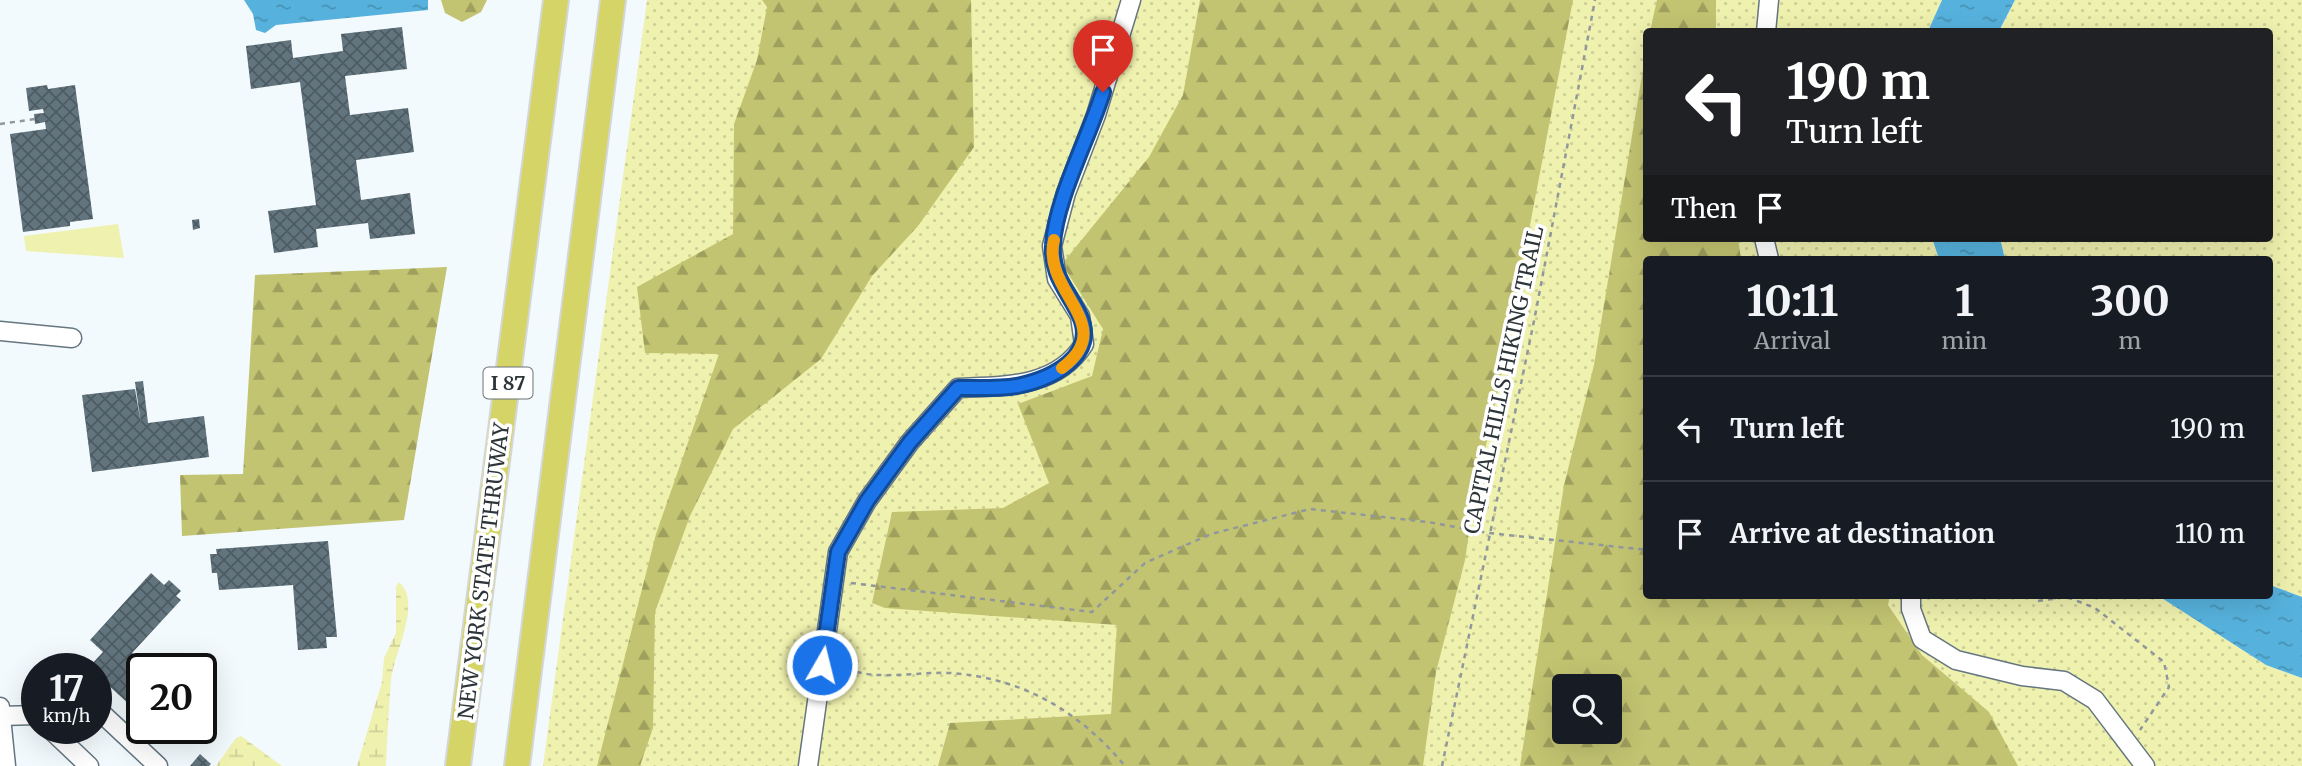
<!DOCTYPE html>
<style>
body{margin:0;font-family:Merriweather,serif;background:#20242c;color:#f1f3f6;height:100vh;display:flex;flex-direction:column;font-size:26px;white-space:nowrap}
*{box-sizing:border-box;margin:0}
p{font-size:23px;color:#9ea1a6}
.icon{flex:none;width:38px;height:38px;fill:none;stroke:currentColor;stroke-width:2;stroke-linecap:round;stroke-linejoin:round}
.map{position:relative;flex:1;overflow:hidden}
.drawer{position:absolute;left:1643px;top:256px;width:630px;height:343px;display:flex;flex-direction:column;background:#171b24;border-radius:7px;box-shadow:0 7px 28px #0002}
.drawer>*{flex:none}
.top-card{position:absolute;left:1643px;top:28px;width:630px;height:214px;border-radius:7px;box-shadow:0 7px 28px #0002;background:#202124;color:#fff;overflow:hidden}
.tools{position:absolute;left:1552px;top:674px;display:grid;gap:14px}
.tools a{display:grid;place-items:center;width:70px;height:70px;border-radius:7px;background:#171b24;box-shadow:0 7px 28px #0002;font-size:35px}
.speed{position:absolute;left:21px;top:653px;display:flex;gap:14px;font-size:35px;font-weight:700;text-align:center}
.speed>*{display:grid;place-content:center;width:91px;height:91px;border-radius:50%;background:#171b24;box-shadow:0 7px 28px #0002;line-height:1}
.speed small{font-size:18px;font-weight:400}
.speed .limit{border:4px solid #111;border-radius:10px;background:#fff;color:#111}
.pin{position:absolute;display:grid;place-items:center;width:60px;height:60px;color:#fff;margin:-72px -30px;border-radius:50% 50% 50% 0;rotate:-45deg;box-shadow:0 0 7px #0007}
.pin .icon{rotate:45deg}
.me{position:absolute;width:77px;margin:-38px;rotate:8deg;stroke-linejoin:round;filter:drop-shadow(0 0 5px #0008)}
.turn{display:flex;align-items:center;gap:24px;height:147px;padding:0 28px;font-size:32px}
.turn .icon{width:91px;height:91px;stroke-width:2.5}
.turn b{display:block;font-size:49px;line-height:60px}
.then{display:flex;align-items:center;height:66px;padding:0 28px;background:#0003;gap:14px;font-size:26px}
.eta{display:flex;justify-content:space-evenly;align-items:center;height:119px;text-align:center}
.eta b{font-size:42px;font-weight:700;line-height:49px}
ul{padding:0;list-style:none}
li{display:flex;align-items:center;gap:21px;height:105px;padding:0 28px;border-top:2px solid #363941}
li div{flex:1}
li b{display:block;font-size:26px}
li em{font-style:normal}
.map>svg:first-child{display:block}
</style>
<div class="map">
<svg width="2302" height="766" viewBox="0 0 2302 766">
<defs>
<pattern id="grass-dots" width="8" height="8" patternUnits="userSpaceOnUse" patternTransform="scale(1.75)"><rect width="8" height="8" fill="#eff1ae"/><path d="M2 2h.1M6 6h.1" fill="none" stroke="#cdcf96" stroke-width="1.8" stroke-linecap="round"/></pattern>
<pattern id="forest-firs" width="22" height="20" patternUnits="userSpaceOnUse" patternTransform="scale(1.75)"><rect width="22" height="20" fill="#c3c471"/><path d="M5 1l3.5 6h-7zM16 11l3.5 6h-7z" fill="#9fa05e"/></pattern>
<pattern id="wetland-marsh" width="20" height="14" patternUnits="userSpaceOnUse" patternTransform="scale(1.75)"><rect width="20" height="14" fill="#eff1ae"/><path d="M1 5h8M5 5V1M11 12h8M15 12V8" fill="none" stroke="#cdcf96"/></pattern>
<pattern id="water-ripples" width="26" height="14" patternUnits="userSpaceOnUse" patternTransform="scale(1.75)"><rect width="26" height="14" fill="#56b2dd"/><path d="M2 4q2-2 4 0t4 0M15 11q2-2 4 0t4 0" fill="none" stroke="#4892b4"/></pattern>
<pattern id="building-cross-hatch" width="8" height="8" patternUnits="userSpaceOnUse" patternTransform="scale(1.75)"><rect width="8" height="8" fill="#62747d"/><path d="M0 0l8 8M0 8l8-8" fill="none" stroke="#4d5b62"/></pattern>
</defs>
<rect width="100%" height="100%" fill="#f2fafe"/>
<!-- grass -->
<g fill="url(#grass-dots)" fill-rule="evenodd">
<path d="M647,0h1295l-14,31 -281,1v206h285l7,21h-292v336h510l109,70 36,13v88h-1759zM1564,686h46v46h-46z"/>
<path d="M2015,0h287v597l-32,-12v-326h-265l-5,-21h270v-206h-271z"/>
</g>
<!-- forest -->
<g fill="url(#forest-firs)" fill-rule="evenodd">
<path d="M441,0h46l-6,12 -19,10 -17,-9z"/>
<path d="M762,0h209l3,147 -56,79 -46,50 -51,83 -88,70 -43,87 -35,96 -2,116 -13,38h-43l59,-232 63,-180 -74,-1 -8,-66 96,-53 1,-110 23,-64 10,-53z"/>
<path d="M1200,0h373l-73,382 -26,117 -9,61 -29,112 -13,94h-485l12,-43 161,-9 6,-89 -232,-17 -13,-5 20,-91 111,-4 46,-25 -31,-79 74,-28 11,-47 -41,-65 87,-107 34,-62z"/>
<path d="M1657,0h59v31h-66z"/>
<path d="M1647,45v193h91l3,21h-94v336h243l-2,10 34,50 67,57 29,54h-498l44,-281 30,-120zM1610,686v46h-46v-46z"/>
<path d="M447,267l-43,253 -222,16 -2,-61 63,-1 12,-199z"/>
</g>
<!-- wetland -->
<g fill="url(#wetland-marsh)">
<path d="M399,582c24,21 -6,73 -8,98 -2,28 -4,57 -5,86h-29l25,-84 2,-24 12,-25v-46z"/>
<path d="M241,736l41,30h-66l20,-28z"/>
</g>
<!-- park -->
<path fill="#eff1ae" d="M118,224l6,34 -98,-7 -2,-15z"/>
<!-- water -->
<g fill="url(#water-ripples)">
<path d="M244,0h184v10l-152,15 -11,8 -9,-3 -3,-16z"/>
<path d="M1942,0h73l-16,31h-71z"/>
<path d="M1932,238h68l5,21h-66z"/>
<path d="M2270,585l32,12v81l-36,-13 -109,-70h113z"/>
</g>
<!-- building -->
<g fill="url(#building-cross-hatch)">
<path d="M402,27l5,42 -62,7 5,39 58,-7 6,44 -58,8 5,40 49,-7 5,41 -45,5 -2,-16 -52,6 2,18 -44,6 -6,-42 48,-6 -16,-123 -49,7 -5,-43 45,-6 2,18 50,-7 -2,-17z"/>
<path d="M47,85l1,4 27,-4 18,134 -23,3v4l-47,6 -13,-98 36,-5 -1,-7 -10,2 -1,-10 10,-1 -1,-4 -14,2 -3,-23z"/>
<path d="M199,219l1,9 -7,2 -1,-10z"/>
<path d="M143,381l5,42 56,-7 5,41 -117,15 -10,-77 53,-6 6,35 -6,-42z"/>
<path d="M328,541l9,96h-11l1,11 -29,2 -5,-65 -74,5 -2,-17h-5l-2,-19h7l-1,-5z"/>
<path d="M151,573l13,12 5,-5 12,11 -5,5 5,4 -49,53 17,15h-7v48l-46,-42v-6l-7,-1 14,-15 -13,-12z"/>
<path d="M200,754l11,10 -2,2h-19z"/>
</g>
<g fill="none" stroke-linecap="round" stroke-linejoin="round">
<!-- minor casing -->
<g stroke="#657680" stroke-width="21">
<g id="minor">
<path d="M1766,32l3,-32"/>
<path d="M1764,238l5,21"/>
<path d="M0,331l72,7"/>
<path d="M1911,595v14l11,30 34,21 66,16 42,5 31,19 50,66"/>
<path d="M0,707l6,59"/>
<path d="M96,708l62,58"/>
<path d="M0,716l37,-1"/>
<path d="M49,728l40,38"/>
<path d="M808,766l30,-214 29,-51 43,-59 48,-54c46,-2 99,0 126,-44l-4,-28 -23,-37 -5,-33 14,-53 30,-78 35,-115"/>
</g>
</g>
<!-- highway casing -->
<g stroke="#d5d7d7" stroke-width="28">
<g id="highway">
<path d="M458,766l98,-766"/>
<path d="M517,766l96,-766"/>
</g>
</g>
<!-- path -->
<g stroke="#90989c" stroke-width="2.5" stroke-dasharray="5 5" stroke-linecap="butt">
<path d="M2039,32l4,-6"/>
<path d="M0,124l35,-5"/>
<path d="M851,583l241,29 53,-49 66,-29 99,-25 118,13 61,11 158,17"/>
<path d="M2038,601l29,-4 28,11 69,54 5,25 -29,43"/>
<path d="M837,668c14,2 28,7 42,7 24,1 47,-3 71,-2 73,5 129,38 175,93"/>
<path d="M1442,766l93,-450 60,-316"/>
</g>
<!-- minor -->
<use href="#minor" stroke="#fff" stroke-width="18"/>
<!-- highway -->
<use href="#highway" stroke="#d4d566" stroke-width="24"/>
</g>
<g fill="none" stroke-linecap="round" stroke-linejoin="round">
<!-- route casing -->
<g stroke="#114b97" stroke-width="18">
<path id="route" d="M822,665l16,-113 29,-51 43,-59 48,-54c19,0 40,1 59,-2 34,-7 83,-30 62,-72 -12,-24 -28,-40 -26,-69 2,-44 36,-108 50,-153"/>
</g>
<!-- route -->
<use href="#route" stroke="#1a73e8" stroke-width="12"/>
<!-- slow -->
<path stroke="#f59e0b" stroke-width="12" d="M1054,240c-13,52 66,85 8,128"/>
</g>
<g text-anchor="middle" stroke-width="7" stroke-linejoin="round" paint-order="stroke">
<!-- shield labels -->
<rect fill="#fff" stroke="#6c7274" stroke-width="2" x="483.5" y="367.5" width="49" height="31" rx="5"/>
<g font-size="19" font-weight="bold" fill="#2d3539">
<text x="508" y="390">I 87</text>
</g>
<!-- street labels -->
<g font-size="21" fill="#2d3539" stroke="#fff">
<text transform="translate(1504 380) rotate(-78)" y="7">CAPITAL HILLS HIKING TRAIL</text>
<text transform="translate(484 571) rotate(-83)" y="7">NEW YORK STATE THRUWAY</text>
</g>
</g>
</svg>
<div class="tools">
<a><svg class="icon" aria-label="search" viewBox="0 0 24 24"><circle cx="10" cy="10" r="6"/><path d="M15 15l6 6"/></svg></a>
</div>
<div class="speed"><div>17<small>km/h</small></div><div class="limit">20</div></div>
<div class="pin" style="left:1103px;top:92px;background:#d93025"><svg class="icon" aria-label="arrive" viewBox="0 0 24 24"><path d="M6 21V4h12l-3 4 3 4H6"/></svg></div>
<svg class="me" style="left:822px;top:665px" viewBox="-20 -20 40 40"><circle r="17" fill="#1a73e8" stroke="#fff" stroke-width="3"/><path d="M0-11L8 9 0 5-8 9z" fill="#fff"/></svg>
<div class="top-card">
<div class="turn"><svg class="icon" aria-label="left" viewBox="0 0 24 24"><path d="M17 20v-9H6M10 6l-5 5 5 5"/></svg><div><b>190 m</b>Turn left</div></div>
<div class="then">Then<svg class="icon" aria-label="arrive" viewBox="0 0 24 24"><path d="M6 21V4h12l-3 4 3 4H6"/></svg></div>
</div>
<section class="drawer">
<div class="eta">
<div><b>10:11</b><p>Arrival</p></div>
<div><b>1</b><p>min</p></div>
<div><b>300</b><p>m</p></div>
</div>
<ul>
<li><svg class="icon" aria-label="left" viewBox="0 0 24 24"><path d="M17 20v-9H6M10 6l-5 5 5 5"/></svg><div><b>Turn left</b></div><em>190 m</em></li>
<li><svg class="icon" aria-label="arrive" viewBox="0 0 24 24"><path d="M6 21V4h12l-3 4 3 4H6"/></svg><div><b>Arrive at destination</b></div><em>110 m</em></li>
</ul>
</section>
</div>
